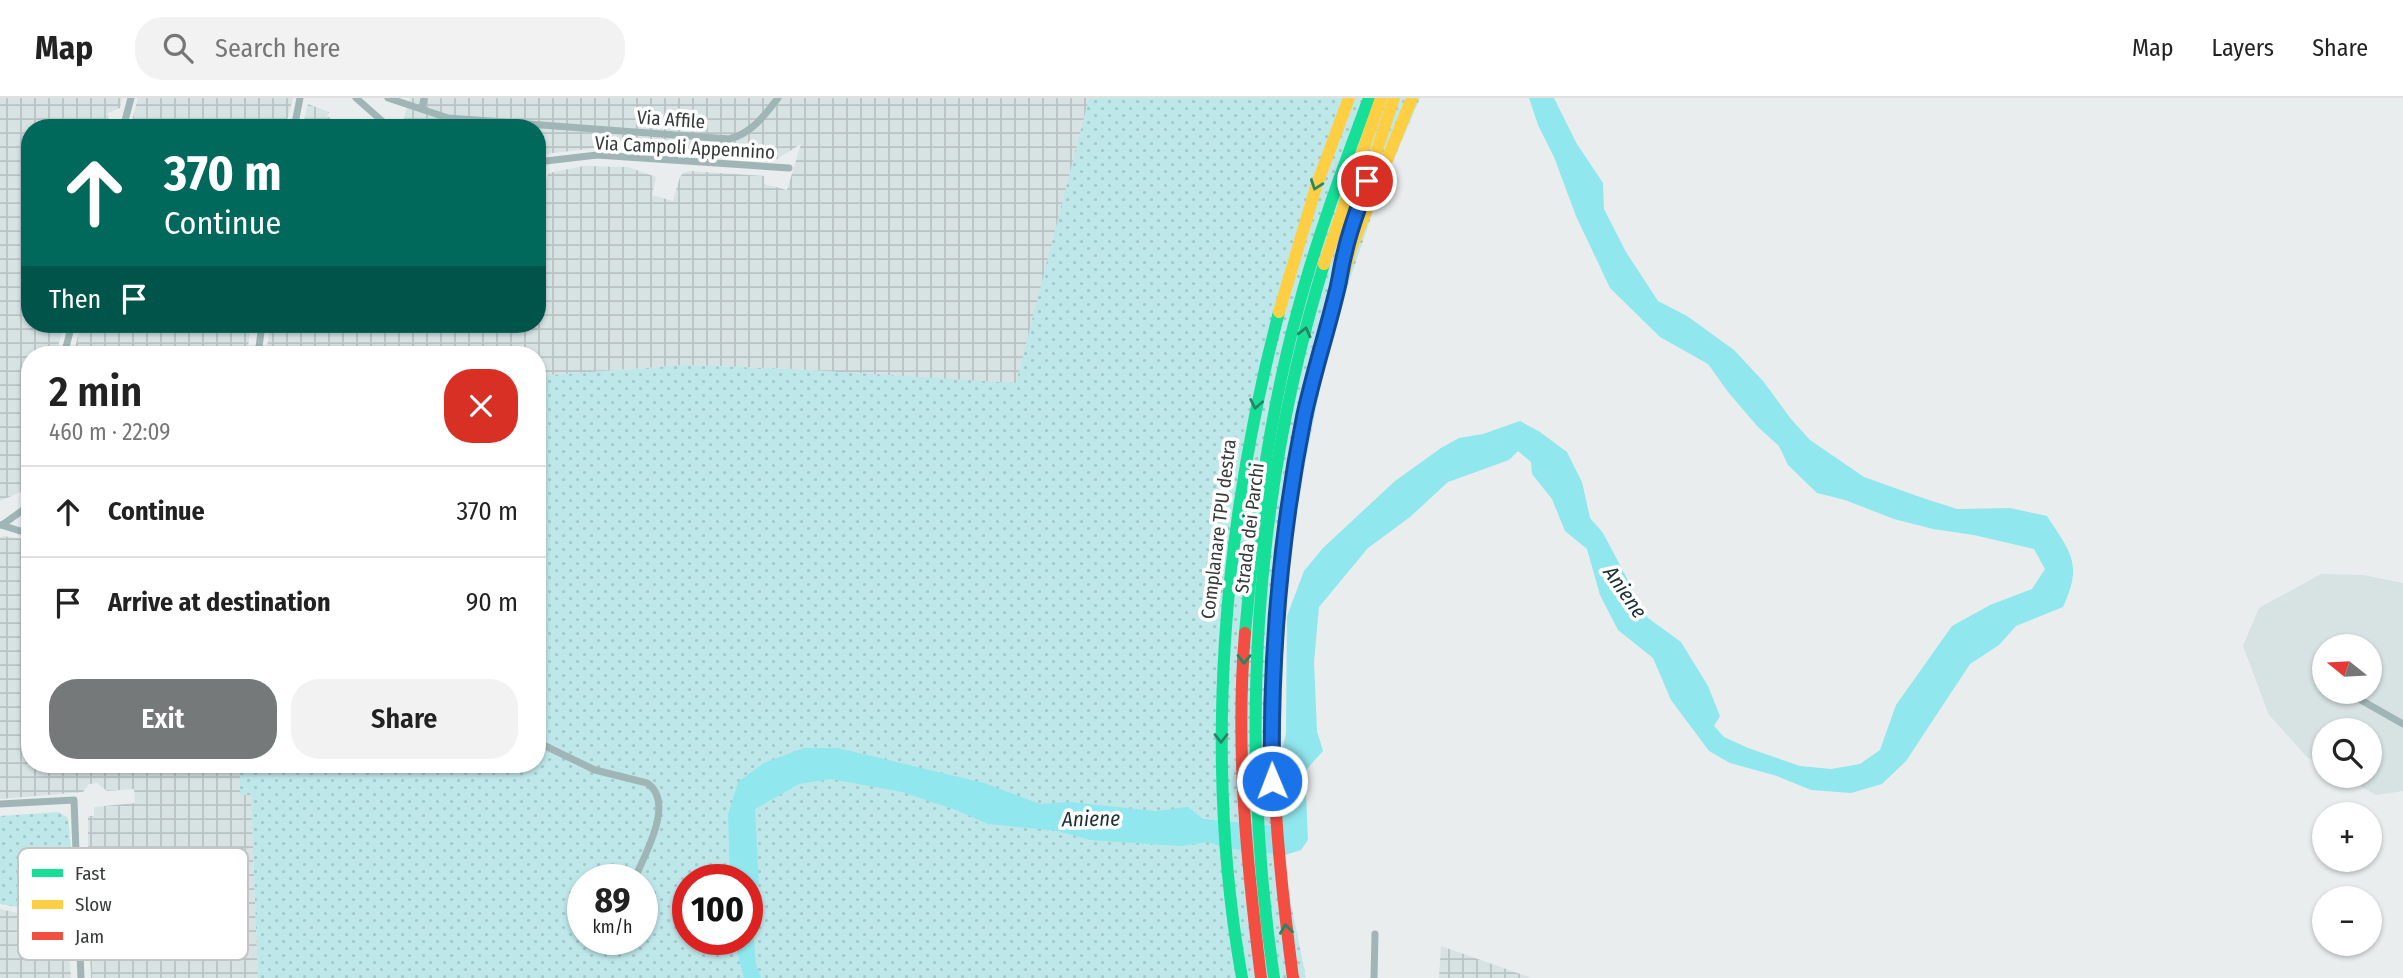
<!DOCTYPE html>
<meta charset="utf-8">
<style>
body{margin:0;font-family:"Fira Sans Condensed",sans-serif;background:#f2f2f2;color:#222;height:100vh;display:flex;flex-direction:column;font-size:26px;white-space:nowrap}
*{box-sizing:border-box;margin:0}
p{font-size:23px;color:#767676}
.icon{flex:none;width:38px;height:38px;fill:none;stroke:currentColor;stroke-width:2;stroke-linecap:round;stroke-linejoin:round}
.map{position:relative;flex:1;overflow:hidden}
.sheet{position:absolute;left:21px;top:248px;width:525px;height:427px;display:flex;flex-direction:column;background:#fff;border-radius:28px;box-shadow:0 2px 5px #0004}
.sheet>*{flex:none}
.guide{position:absolute;left:21px;top:21px;width:525px;height:214px;border-radius:28px;box-shadow:0 2px 5px #0004;background:#00695c;color:#fff;overflow:hidden}
.needle{width:46px;rotate:288deg}
.controls{position:absolute;left:2312px;top:536px;display:grid;gap:14px}
.controls a{display:grid;place-items:center;width:70px;height:70px;border-radius:50%;background:#fff;box-shadow:0 2px 5px #0004;font-size:35px}
.speed{position:absolute;left:567px;top:766px;display:flex;gap:14px;font-size:35px;font-weight:700;text-align:center}
.speed>*{display:grid;place-content:center;width:91px;height:91px;border-radius:50%;background:#fff;box-shadow:0 2px 5px #0004;line-height:1}
.speed small{font-size:18px;font-weight:400}
.speed .limit{border:10px solid #d22;background:#fff;color:#111}
.pin{position:absolute;display:grid;place-items:center;width:60px;height:60px;color:#fff;margin:-30px;border:4px solid #fff;border-radius:50%;box-shadow:0 2px 7px #0007}
.me{position:absolute;width:77px;margin:-38px;rotate:359deg;stroke-linejoin:round;filter:drop-shadow(0 0 5px #0008)}
.turn{display:flex;align-items:center;gap:24px;height:147px;padding:0 28px;font-size:32px}
.turn .icon{width:91px;height:91px;stroke-width:2.5}
.turn b{display:block;font-size:49px;line-height:60px}
.then{display:flex;align-items:center;height:66px;padding:0 28px;background:#0003;gap:14px;font-size:26px}
.round{display:grid;place-items:center;flex:none;width:74px;height:74px;border-radius:28px;background:#f2f2f2}
.overview{display:flex;align-items:center;justify-content:space-between;height:119px;padding:0 28px}
h1{font-size:42px;font-weight:600;line-height:52px}
.cta{display:flex;gap:14px;margin-top:auto;padding:14px 28px}
.cta a{flex:1;height:80px;border-radius:28px;background:#757979;color:#fff;font-size:28px;font-weight:600;line-height:80px;text-align:center}
.cta a+a{background:#f2f2f2;color:#222}
ul{padding:0;list-style:none}
li{display:flex;align-items:center;gap:21px;height:91px;padding:0 28px;border-top:2px solid #e0e0e0}
li div{flex:1}
li b{display:block;font-size:26px}
li em{font-style:normal}
header{display:flex;align-items:center;gap:42px;box-sizing:border-box;height:98px;padding:0 35px;background:#fff;border-bottom:2px solid #e0e0e0}
header strong{font-size:33px}
nav{display:flex;gap:38px;margin-inline-start:auto;font-size:24px}
.search{width:490px;height:63px;background:#f2f2f2;display:flex;align-items:center;gap:18px;box-sizing:border-box;padding:0 24px;border-radius:28px;color:#767676;font-size:26px}
.map>svg:first-child{display:block}
</style>
<header>
<strong>Map</strong>
<div class="search"><svg class="icon" aria-label="search" viewBox="0 0 24 24"><circle cx="10" cy="10" r="6"/><path d="M15 15l6 6"/></svg>Search here</div>
<nav><a>Map</a><a>Layers</a><a>Share</a></nav>
</header>
<div class="map">
<svg width="2403" height="880" viewBox="0 0 2403 880">
<defs>
<pattern id="industrial-grid" width="8" height="8" patternUnits="userSpaceOnUse" patternTransform="scale(1.75)"><rect width="8" height="8" fill="#d7e2e3"/><path d="M0 4h8M4 0v8" fill="none" stroke="#b9c3c4"/></pattern>
<pattern id="grass-dots" width="8" height="8" patternUnits="userSpaceOnUse" patternTransform="scale(1.75)"><rect width="8" height="8" fill="#bee7ea"/><path d="M2 2h.1M6 6h.1" fill="none" stroke="#a4c7c9" stroke-width="1.8" stroke-linecap="round"/></pattern>
</defs>
<rect width="100%" height="100%" fill="#e9eded"/>
<!-- built -->
<path fill="#d7e2e3" fill-rule="evenodd" d="M2321,476l42,1 40,8v208l-27,4 -35,-20h29v-45h-46v36l-17,-9 -38,-42 -26,-69 16,-38zM2324,548h46v45h-46z"/>
<!-- industrial -->
<g fill="url(#industrial-grid)">
<path d="M0,0h122l-2,10 -12,5 2,15h-80v196h34l-8,31h-26v109l-7,27 -23,10z"/>
<path d="M138,0h155l-8,30h-155z"/>
<path d="M410,0h683l-77,286 -224,-15 -105,-4 -150,11v-21h-271l4,-31h267v-133h3l9,-18 35,-7 44,1 28,10 -4,18 21,6 7,-24 3,-4 7,-2 74,5v8l23,6 14,-46 -29,18 -177,-14 -58,7v-27h-136z"/>
<path d="M308,6l21,8 -2,4 8,6 17,6h-50z"/>
<path d="M81,226h170l-4,31h-174z"/>
<path d="M3,438l27,4v225h210v30l11,-1 7,184h-167l-1,-26h6l-1,-12 -4,-2 -1,-52 6,-3 -1,-23 -7,-3v-41h6v-9l41,-4 -1,-14 -27,2 -10,-8 -8,1 -6,8 -83,7v-261z"/>
<path d="M0,811l61,14 7,18 3,37h-71z"/>
<path d="M1441,848l91,32h-93z"/>
</g>
<!-- grass -->
<g fill="url(#grass-dots)" fill-rule="evenodd">
<path d="M1089,0h331l-42,99 -48,141 -38,192 -8,84 -5,193 7,71 20,100h-1048l-7,-183h-11v-30h297v-389l150,-11 105,4 224,14zM583,782h59v60h-59zM688,782h59v60h-59z"/>
<path d="M59,714l9,6 4,40 1,50 -33,3 -40,-7v-88z"/>
</g>
<!-- water -->
<path fill="#90e7ee" d="M1529,0h25l23,46 26,39 1,26 22,43 32,49 29,15 47,34 29,31 28,38 19,21 54,37 56,20 37,12 53,-1 37,8c24,37 36,48 16,91l-47,19 -17,19 -29,19 -64,97 -24,23 -31,9 -40,-3 -34,-14 -47,-13 -21,-12 -38,-51 -18,-42 -35,-28 -18,-35 -13,-46 -22,-18 -13,-32 -20,-25 -1,-12 -13,-11 -9,9 -61,22 -38,35 -42,31 -49,59 -5,55 3,69 6,20 -18,20 3,69 -7,10 -16,5 -59,-7 -18,-6 -27,4 -91,-6 -32,-9 -70,-7 -32,-14 -54,-18 -71,-13 -32,5 -44,25 4,75 -9,11 6,69 5,14h-17l-10,-38h13v-60h-17l-2,-65 10,-33 26,-19 40,-15h34l146,35 56,21 30,-2 85,9 33,-4 15,12 72,7 4,-60 7,-33 1,-117 17,-45 19,-23 72,-67 46,-33 18,-10 24,-4 37,-13 20,11 27,20 15,30 8,36 13,15 45,85 33,24 27,44 12,30 -6,10 10,11 24,11 52,18 31,3 29,-5 20,-14 16,-45 56,-79 38,-21 42,-16 13,-20 -11,-20 -60,-14 -41,-6 -39,-10 -49,-19 -28,-7 -29,-28 -9,-19 -21,-19 -30,-35 -20,-28 -48,-27 -50,-49 -34,-72 -22,-59 -16,-32z"/>
<g fill="none" stroke-linecap="round" stroke-linejoin="round">
<!-- street -->
<g stroke="#a0b5b6" stroke-width="7">
<path d="M356,0l34,30"/>
<path d="M388,0l60,20 281,21c22,-5 36,-24 49,-41"/>
<path d="M422,11l2,-11"/>
<path d="M123,30l8,-30"/>
<path d="M294,30l6,-30"/>
<path d="M537,64l60,-7 192,13"/>
<path d="M64,257l8,-31"/>
<path d="M258,257l4,-31"/>
<path d="M1,427l29,9"/>
<path d="M2,427l21,-15 7,-17"/>
<path d="M2345,593l58,33"/>
<path d="M537,644l58,28 52,13c29,19 -3,73 -13,97"/>
<path d="M0,706l74,-4 7,178"/>
<path d="M1374,880l1,-44"/>
</g>
<!-- fast -->
<g stroke="#16e098" stroke-width="12">
<path d="M1245,535c10,-109 24,-218 53,-324 19,-72 45,-141 71,-211"/>
<path d="M1273,653c-3,-133 12,-269 47,-397"/>
<path d="M1242,880c-39,-220 -19,-452 37,-666"/>
<path d="M1274,880c-35,-239 -21,-482 50,-714"/>
</g>
<!-- slow -->
<g stroke="#ffcf43" stroke-width="12">
<path d="M1360,104l34,-104"/>
<path d="M1324,166l57,-166"/>
<path d="M1279,214l37,-125 33,-89"/>
<path d="M1320,256l32,-108 60,-148"/>
</g>
<!-- jam -->
<g stroke="#f24e42" stroke-width="12">
<path d="M1245,535c-10,115 2,231 16,345"/>
<path d="M1273,653c2,77 10,151 20,227"/>
</g>
</g>
<!-- one-way arrows -->
<defs><path id="oneway-chevron" d="M-2-3.5L2.5 0L-2 3.5" fill="none" stroke-width="1.6" stroke-linecap="round" stroke-linejoin="round" transform="scale(1.75)"/></defs>
<g stroke="#288564">
<use href="#oneway-chevron" transform="translate(1316 87) rotate(109)"/>
<use href="#oneway-chevron" transform="translate(1305 234) rotate(-76)"/>
<use href="#oneway-chevron" transform="translate(1256 306) rotate(101)"/>
<use href="#oneway-chevron" transform="translate(1244 561) rotate(91)"/>
<use href="#oneway-chevron" transform="translate(1221 640) rotate(90)"/>
<use href="#oneway-chevron" transform="translate(1286 831) rotate(-97)"/>
</g>
<g fill="none" stroke-linecap="round" stroke-linejoin="round">
<!-- route casing -->
<g stroke="#114b97" stroke-width="18">
<path id="route" d="M1272,683c-2,-122 8,-244 32,-364 9,-42 22,-82 32,-123 4,-14 5,-28 9,-42 5,-24 15,-47 22,-71"/>
</g>
<!-- route -->
<use href="#route" stroke="#1a73e8" stroke-width="12"/>
</g>
<g text-anchor="middle" stroke-width="7" stroke-linejoin="round" paint-order="stroke">
<!-- street labels -->
<g font-size="19" fill="#373a3a" stroke="#fff">
<text transform="translate(671 21) rotate(4)" y="7">Via Affile</text>
<text transform="translate(685 49) rotate(3)" y="7">Via Campoli Appennino</text>
<text transform="translate(1249 430) rotate(-83)" y="7">Strada dei Parchi</text>
<text transform="translate(1218 431) rotate(-83)" y="7">Complanare TPU destra</text>
</g>
<!-- water labels -->
<g font-size="21" font-style="italic" fill="#192f31" stroke="#fff">
<text transform="translate(1625 494) rotate(55)" y="7">Aniene</text>
<text transform="translate(1091 721) rotate(-1)" y="7">Aniene</text>
</g>
</g>
<!-- legend -->
<rect x="18" y="750" width="230" height="112" rx="10" fill="#fff" stroke="#c3c4c4" stroke-width="2"/>
<rect x="32" y="771" width="31" height="8" fill="#16e098"/>
<rect x="32" y="802" width="31" height="9" fill="#ffcf43"/>
<rect x="32" y="834" width="31" height="8" fill="#f24e42"/>
<g font-size="19" fill="#373a3a">
<text x="75" y="782">Fast</text>
<text x="75" y="813">Slow</text>
<text x="75" y="845">Jam</text>
</g>
</svg>
<div class="controls">
<a><svg class="needle" viewBox="-14 -14 28 28"><path d="M0-13l5 13h-10z" fill="#e53935"/><path d="M0 13l5-13h-10z" fill="#767676"/></svg></a>
<a><svg class="icon" aria-label="search" viewBox="0 0 24 24"><circle cx="10" cy="10" r="6"/><path d="M15 15l6 6"/></svg></a>
<a>+</a>
<a>−</a>
</div>
<div class="speed"><div>89<small>km/h</small></div><div class="limit">100</div></div>
<div class="pin" style="left:1367px;top:83px;background:#d93025"><svg class="icon" aria-label="arrive" viewBox="0 0 24 24"><path d="M6 21V4h12l-3 4 3 4H6"/></svg></div>
<svg class="me" style="left:1272px;top:683px" viewBox="-20 -20 40 40"><circle r="17" fill="#1a73e8" stroke="#fff" stroke-width="3"/><path d="M0-11L8 9 0 5-8 9z" fill="#fff"/></svg>
<div class="guide">
<div class="turn"><svg class="icon" aria-label="ahead" viewBox="0 0 24 24"><path d="M12 20V5M6 11l6-6 6 6"/></svg><div><b>370 m</b>Continue</div></div>
<div class="then">Then<svg class="icon" aria-label="arrive" viewBox="0 0 24 24"><path d="M6 21V4h12l-3 4 3 4H6"/></svg></div>
</div>
<section class="sheet">
<div class="overview"><div><h1>2 min</h1><p>460 m · 22:09</p></div><a class="round" style="background:#d93025;color:#fff"><svg class="icon" aria-label="close" viewBox="0 0 24 24"><path d="M6 6l12 12M18 6L6 18"/></svg></a></div>
<ul>
<li><svg class="icon" aria-label="ahead" viewBox="0 0 24 24"><path d="M12 20V5M6 11l6-6 6 6"/></svg><div><b>Continue</b></div><em>370 m</em></li>
<li><svg class="icon" aria-label="arrive" viewBox="0 0 24 24"><path d="M6 21V4h12l-3 4 3 4H6"/></svg><div><b>Arrive at destination</b></div><em>90 m</em></li>
</ul>
<div class="cta"><a>Exit</a><a>Share</a></div>
</section>
</div>
